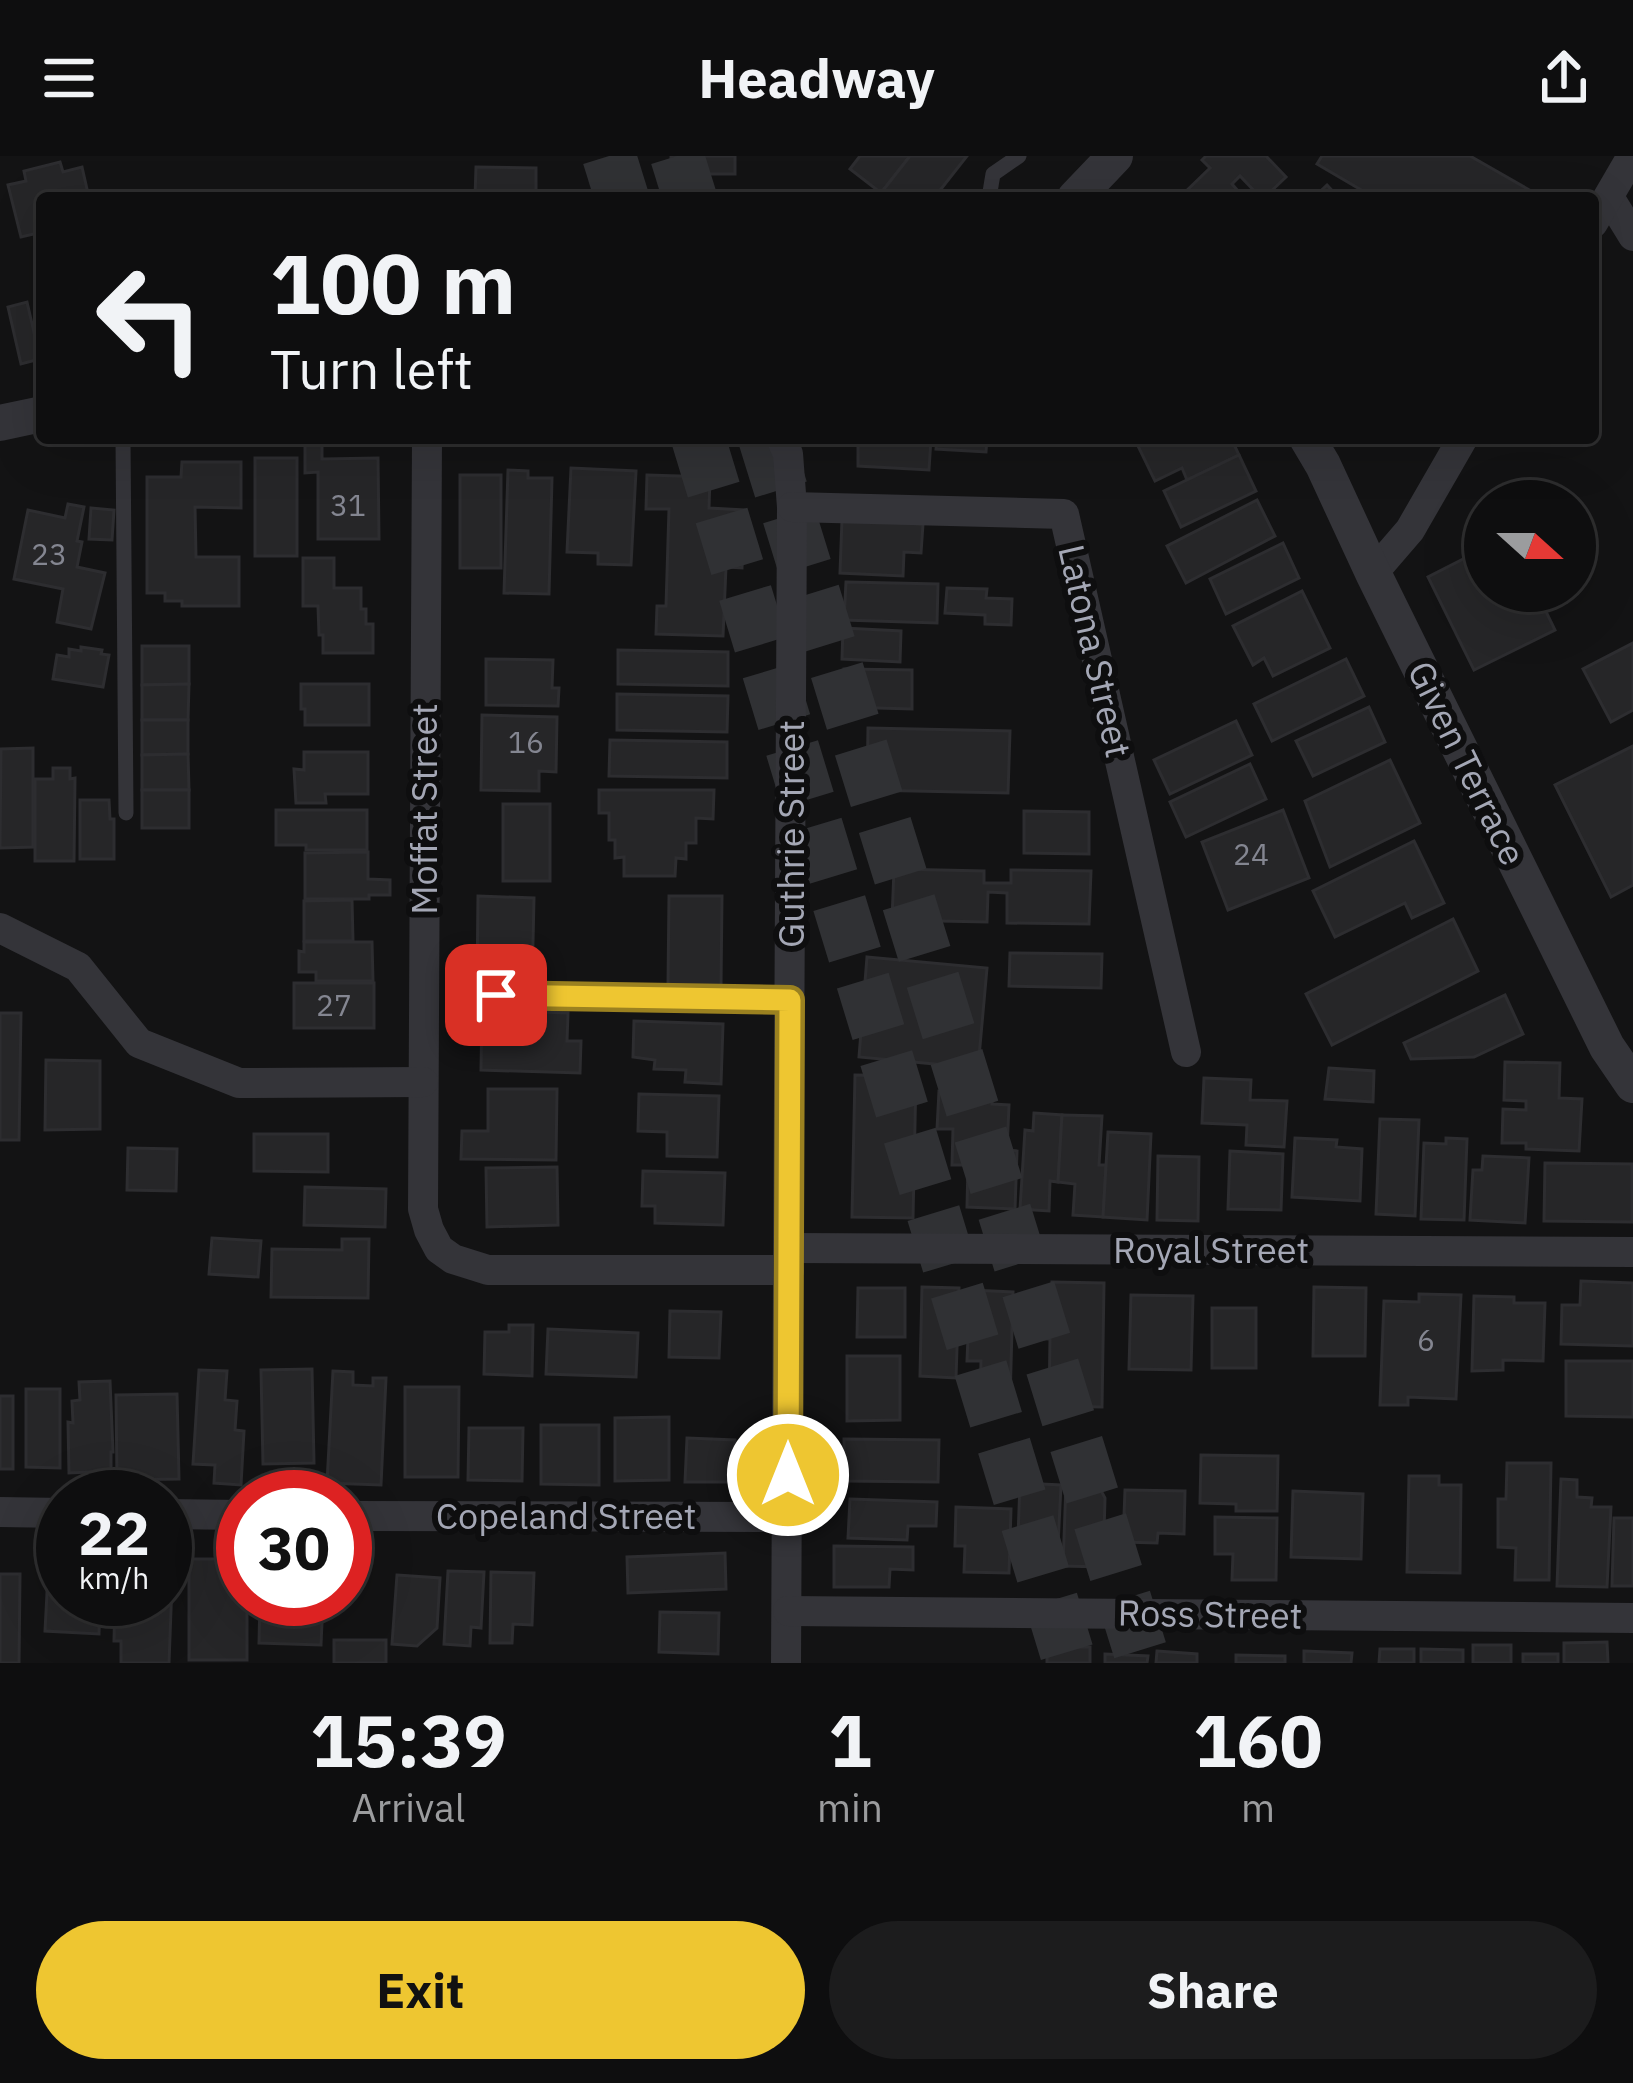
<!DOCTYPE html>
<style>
body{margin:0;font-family:"IBM Plex Sans",sans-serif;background:#1c1c1d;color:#f1f3f6;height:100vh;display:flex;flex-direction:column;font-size:45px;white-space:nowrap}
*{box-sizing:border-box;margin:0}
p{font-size:39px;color:#9b9c9e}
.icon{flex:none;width:66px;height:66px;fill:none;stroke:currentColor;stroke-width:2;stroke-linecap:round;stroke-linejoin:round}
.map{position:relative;height:1507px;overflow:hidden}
.side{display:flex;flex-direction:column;background:#0e0e0f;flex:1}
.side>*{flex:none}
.guide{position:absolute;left:36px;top:36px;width:1563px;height:252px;border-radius:12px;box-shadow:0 12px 48px #0002,0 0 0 3px #2e2e2f;background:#0e0e0f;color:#f1f3f6;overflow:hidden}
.needle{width:78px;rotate:111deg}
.fabs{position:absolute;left:1464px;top:324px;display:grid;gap:24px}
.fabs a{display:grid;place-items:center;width:132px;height:132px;border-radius:50%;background:#0e0e0f;box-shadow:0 12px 48px #0002,0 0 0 3px #2e2e2f;font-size:60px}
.speed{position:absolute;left:36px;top:1314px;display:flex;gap:24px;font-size:60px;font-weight:700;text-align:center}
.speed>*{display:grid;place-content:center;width:156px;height:156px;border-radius:50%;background:#0e0e0f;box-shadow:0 12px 48px #0002,0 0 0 3px #2e2e2f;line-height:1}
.speed small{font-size:30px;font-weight:400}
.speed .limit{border:18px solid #d22;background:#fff;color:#111}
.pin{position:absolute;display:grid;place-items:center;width:102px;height:102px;color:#fff;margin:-51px;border-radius:24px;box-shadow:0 6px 18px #0006}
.me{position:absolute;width:132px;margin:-66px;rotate:0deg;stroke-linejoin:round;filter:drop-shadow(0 0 9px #0008)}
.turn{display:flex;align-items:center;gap:42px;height:252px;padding:0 36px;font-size:54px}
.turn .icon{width:156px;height:156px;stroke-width:2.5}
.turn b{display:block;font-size:84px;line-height:102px}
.eta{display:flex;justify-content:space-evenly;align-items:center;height:204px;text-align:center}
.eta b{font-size:72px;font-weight:700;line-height:84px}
.cta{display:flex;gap:24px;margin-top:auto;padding:24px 36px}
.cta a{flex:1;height:138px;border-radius:72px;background:#eec631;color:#111;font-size:48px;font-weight:700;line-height:138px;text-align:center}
.cta a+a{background:#1c1c1d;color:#f1f3f6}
header{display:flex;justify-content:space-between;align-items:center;height:156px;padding:0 36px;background:#0e0e0f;font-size:54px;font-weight:700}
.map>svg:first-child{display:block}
</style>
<header><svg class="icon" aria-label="menu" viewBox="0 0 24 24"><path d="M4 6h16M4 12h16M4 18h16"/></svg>Headway<svg class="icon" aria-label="share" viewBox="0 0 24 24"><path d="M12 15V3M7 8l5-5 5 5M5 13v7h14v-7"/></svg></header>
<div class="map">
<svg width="1633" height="1507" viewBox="0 0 1633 1507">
<rect width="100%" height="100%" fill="#131314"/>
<!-- building -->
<g fill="#262628" stroke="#2d2d30" stroke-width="3">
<rect x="671" y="0" width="64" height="18"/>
<path d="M860,0h50l-29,37 -31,-24z"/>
<path d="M910,0h57l-33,42h-57z"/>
<path d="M1206,0h60l20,21 -22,21h-3l-21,-22 -8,8 7,8 -5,6h-55l31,-30 -8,-8z"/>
<path d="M1322,0h148l63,36 -3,6h-155l-58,-34z"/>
<path d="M60,6l3,10 19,-5 7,31h-47v34l-21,5 -13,-52 18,-4 -2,-10z"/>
<path d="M476,11l60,1v30h-61z"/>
<path d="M1327,29l12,13h-26z"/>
<path d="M27,146l13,57 -19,5 -13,-57z"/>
<path d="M858,282h73l-2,32 -71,-4z"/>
<path d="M937,282h50l-1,14 -50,-3z"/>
<path d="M1155,282h76l8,17 -52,25 -5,-12 -27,13 -17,-35z"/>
<path d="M305,288h17v15l56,-1 1,81h-61v-67l-13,1z"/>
<path d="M1239,299l17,36 -75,36 -17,-36z"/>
<rect x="255" y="302" width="42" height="98"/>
<path d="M182,306h59v46l-46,-1 1,50h43v49h-57v-5h-17v-8h-18v-116h34z"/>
<path d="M571,312l65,3 -5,94 -33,-1v-11l-31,-1z"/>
<path d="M508,314l20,1v7h24l-3,116 -45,-1z"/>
<rect x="460" y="319" width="41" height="93"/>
<path d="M647,319l63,2 -1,31 35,2 -2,58 -16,-1 -3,69 -67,-2 1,-28h9l3,-97h-23z"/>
<path d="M1257,344l18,36 -89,47 -19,-37z"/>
<path d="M68,348l16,3 -7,34 5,1 -5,25 28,6 -14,56 -34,-7 6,-33 -49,-10 14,-69 37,8z"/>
<path d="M91,352l23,2 -2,30 -23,-1z"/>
<path d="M842,364l81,4 -2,29 -17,-1 -1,24 -63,-3z"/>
<path d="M1283,387l16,35 -73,36 -16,-35z"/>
<path d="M1485,392v43h51l19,39 -81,40 -46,-93z"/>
<path d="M303,402h31v30h27v21h5v15h7v29h-50v-18h-4l-1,-29h-15z"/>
<path d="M846,426l92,2 -1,39 -93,-3z"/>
<path d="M947,432l40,1 -1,9 26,1 -1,26 -26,-1v-9l-40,-2z"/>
<path d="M1302,435l28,57 -57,28 -9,-18 -11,7 -20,-39z"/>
<path d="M843,472l58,3 -1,31 -58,-3z"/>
<path d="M1633,487v67l-22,12 -28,-53z"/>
<path d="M142,490h47v38l-47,1z"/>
<path d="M81,491l21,3 -1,4 8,1 -6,32 -50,-8 4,-24 12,2v-8l12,2z"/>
<path d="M618,494l110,2v34l-110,-2z"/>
<path d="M486,503l67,1 -1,28h7l-1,18 -72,-1z"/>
<path d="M1346,503l18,37 -92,45 -18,-37z"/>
<path d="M844,513l68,1v39l-69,-2z"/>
<path d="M189,528l-1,36h-46v-35z"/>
<path d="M301,528h68v41h-64v-16h-4z"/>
<path d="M617,538l111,2 -1,36 -110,-2z"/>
<path d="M1369,551l16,35 -72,34 -17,-35z"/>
<path d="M482,559l75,2 -1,55 -17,-1v20l-58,-1z"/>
<path d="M142,564h46v34l-46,1z"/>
<path d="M1236,565l16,34 -82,39 -16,-34z"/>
<path d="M868,572l142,3 -2,62 -141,-3z"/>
<path d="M610,584l117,2v36l-118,-2z"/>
<path d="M1633,590v139l-22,12 -56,-112z"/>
<path d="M33,592v99l-33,1 1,-99z"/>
<path d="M304,596h64v42h-43l1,9h-30l-2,-34 10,1z"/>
<path d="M188,598l1,36h-47v-35z"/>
<path d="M1390,604l30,63 -90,44 -25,-66z"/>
<path d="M1250,608l16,35 -80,38 -16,-35z"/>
<path d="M53,612h17v11l5,-1 -1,83h-39v-82h18z"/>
<rect x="142" y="634" width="47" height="38"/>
<path d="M599,634h115l-1,29 -17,-1v25h-10v16l-10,-1 -1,18h-51v-19l-9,1v-18h-6v-27h-10z"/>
<path d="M80,644h29l1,19h4v40h-34z"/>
<rect x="503" y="648" width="47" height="77"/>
<path d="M276,654h91v40h-61v-5h-30z"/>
<path d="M1283,654l26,68 -81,32 -26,-68z"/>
<path d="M1024,655l65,1v42l-65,-1z"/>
<path d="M1414,685l30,62 -32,15 -7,-15 -70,34 -22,-46z"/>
<path d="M368,696v27l22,1v15h-21v4h-64v-46z"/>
<path d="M894,713l90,2v12h27v-13l80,1 -2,53 -82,-1v-30l-19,-1 -1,30 -95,-2z"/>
<path d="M478,740l56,2 -2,88 -55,-1z"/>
<path d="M669,740h53l-1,90h-53z"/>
<path d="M352,744l1,41h-49v-40z"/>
<path d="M1453,763l25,52 -146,74 -26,-51z"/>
<path d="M304,786h68l1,39h-57v-9h-17v-21l5,1z"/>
<path d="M1010,797l92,1 -1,34 -92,-2z"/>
<path d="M867,801l120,11 -9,100 -119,-11z"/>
<rect x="294" y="827" width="80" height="45"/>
<path d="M1505,839l18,39 -49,23 -63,2 -7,-16z"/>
<path d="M482,854l86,3 -1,28h14l-1,32 -99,-3z"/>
<path d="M0,857h21l-2,127h-19z"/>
<path d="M634,865l89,3 -2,60 -36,-2 1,-12 -32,-1 1,-9 -22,-3z"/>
<path d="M46,904l54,1v68l-55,1z"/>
<path d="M1505,906l55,1 -1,35 23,1 -3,52 -53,-2v-6h-24l1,-34 23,1v-9l-22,-1z"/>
<path d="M1329,912l45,3 -1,31 -48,-3z"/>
<path d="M855,919l61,1 -3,142 -61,-1z"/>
<path d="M1204,922l47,2 -1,20 37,1 -3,46 -38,-2 1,-20 -45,-2z"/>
<path d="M488,933h69l-1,71 -95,-1 1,-28h26z"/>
<path d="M939,935l53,3v10l17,1 -2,45 10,1 -2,58 -48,-2 1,-42h-16l1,-36h-16z"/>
<path d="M639,938l80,2 -2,61 -50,-1v-24l-29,-1z"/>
<path d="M1034,957l28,2 -4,67 -8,-1 -1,30 -29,-2 5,-79 8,1z"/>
<path d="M1062,959l40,1 -3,49h7l-3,52 -30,-2 2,-31 -17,-2z"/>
<path d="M1380,963l39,1 -4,96 -39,-2z"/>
<path d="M1108,976l43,2 -4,86 -44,-3z"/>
<path d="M254,978h74v38l-74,-1z"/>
<path d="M1295,982l42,2 -1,7 26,2 -2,52 -68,-4z"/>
<path d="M1446,982l21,1 -3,81 -43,-1 3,-76 22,1z"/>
<path d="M128,992l49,1 -1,42 -49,-1z"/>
<path d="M1230,995l53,3 -2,56 -53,-1z"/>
<path d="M1158,1000l41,1 -1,64 -41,-1z"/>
<path d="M1483,1000l46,2 -4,65 -55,-3 3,-50h9z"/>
<path d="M1545,1007l87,1v58l-88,-1z"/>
<path d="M557,1011l1,58 -71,2 -1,-59z"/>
<path d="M643,1015l82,2 -2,52 -68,-2v-17h-13z"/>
<path d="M305,1031l81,2 -1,38 -81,-2z"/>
<path d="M212,1082l49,3 -3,36 -49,-3z"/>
<path d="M342,1083h27l-1,59 -97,-1 1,-48 70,1z"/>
<path d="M1581,1125l52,2v63l-72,-2 1,-39h18z"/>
<path d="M1052,1126l52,1 -2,124 -53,-1 1,-67 -32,-1 1,-43h33z"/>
<path d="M922,1131l37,1 -3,90 -36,-2z"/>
<path d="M1314,1131l52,1 -1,68h-52z"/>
<path d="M858,1132h47v49h-48z"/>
<path d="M970,1134l43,2 -3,110 -30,-1 1,-40h-14z"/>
<path d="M1419,1138l42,1 -5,104 -48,-2v8h-28l4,-104 35,1z"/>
<path d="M1131,1139l62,1 -2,74 -62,-1z"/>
<path d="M1474,1140l40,1v6h31l-2,58 -40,-1v10l-31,1z"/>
<rect x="1212" y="1152" width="44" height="60"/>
<path d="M670,1155l51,1 -2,46 -50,-1z"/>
<path d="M509,1169h24l-1,51 -48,-2 1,-42h24z"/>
<path d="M548,1173l90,4 -2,44 -90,-3z"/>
<path d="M847,1200h53v64l-53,1z"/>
<path d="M1566,1205h67v56l-67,-1z"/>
<path d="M312,1213l2,94 -51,1 -2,-94z"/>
<path d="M199,1214l28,1 -2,29 12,1 -2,29 9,1 -3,54 -27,-2 1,-18 -22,-1z"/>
<path d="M333,1215l20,1v13l20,1v-8h13l-5,107 -54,-2z"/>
<path d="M110,1225l3,71h-2v19l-42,2 -1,-51 5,1 -1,-22 8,-1 -1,-18z"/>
<path d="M405,1231h54l-1,90h-53z"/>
<path d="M26,1233h34v79l-34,-1z"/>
<path d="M177,1238l2,85 -62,1 -1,-85z"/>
<rect x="0" y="1240" width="13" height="73"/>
<path d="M669,1261v63l-54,1v-63z"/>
<path d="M541,1269h58v60l-58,-1z"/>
<path d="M469,1272h54l-1,53 -54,-1z"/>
<path d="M687,1282l48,2 -2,42h-48z"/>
<path d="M844,1283l95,1 -1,42 -94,-1z"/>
<path d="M1201,1299l77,1 -1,55h-41v-7l-36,-1z"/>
<path d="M1507,1307h44l-2,117h-34l1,-32 -18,-1v-48h8z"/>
<path d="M1409,1320h30v9h22l-1,88 -53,-1z"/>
<path d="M1561,1323l16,1v17l15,1 -1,9h20l-4,80 -50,-1z"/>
<path d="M1020,1327l41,2 -4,81 -40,-2z"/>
<path d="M1066,1328l32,1 7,13 -2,69 -40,-1z"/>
<path d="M1125,1334l60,1 -1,43 -26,-1 -1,10 -34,-1z"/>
<path d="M1293,1335l70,3 -2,65 -70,-2z"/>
<path d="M850,1343l87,3 -1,24h-28l-1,14 -59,-2z"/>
<path d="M956,1351l55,2 -2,64 -45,-1 1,-26h-10z"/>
<path d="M1215,1361l62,1 -1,62h-44l1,-26h-18z"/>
<path d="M1614,1362h19v68h-21z"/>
<path d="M834,1390l79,1v23l-23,-1 -1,18h-55z"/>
<path d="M725,1397l1,36 -98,4 -1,-36z"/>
<path d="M189,1403h54v40h4v61h-58z"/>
<path d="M448,1415l36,1 -3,56 -10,-1 -1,19 -26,-2z"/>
<path d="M491,1416l43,1 -2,52 -19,-1 -1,19h-22z"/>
<path d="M0,1418h20l-1,89h-19z"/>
<path d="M48,1418l15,1v24h37l-1,35 -54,-3z"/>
<path d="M397,1419l43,3 -3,50 -20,18 -25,-2z"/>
<path d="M165,1427h7l-3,80h-48v-22h-7l1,-42h50z"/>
<path d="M260,1443h63l-2,46 -62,-2z"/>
<path d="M660,1456l59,1 -1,41 -59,-2z"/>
<rect x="334" y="1484" width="52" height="23"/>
<path d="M1607,1486l1,21h-44v-20z"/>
<rect x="1473" y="1489" width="38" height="18"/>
<rect x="1047" y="1491" width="43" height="16"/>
<path d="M1380,1493h34v14h-35z"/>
<path d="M1421,1493l42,1v13h-42z"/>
<path d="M1157,1495l40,3v9h-41z"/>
<path d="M1304,1495l48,2 -1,10h-47z"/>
<path d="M1105,1498l43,2 -1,7h-42z"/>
<rect x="1523" y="1498" width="35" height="9"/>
<path d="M1236,1499l49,1v7h-49z"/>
</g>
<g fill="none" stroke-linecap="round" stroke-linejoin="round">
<!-- motorway-tunnel -->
<g stroke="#303134" stroke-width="54" stroke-dasharray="54 27" stroke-linecap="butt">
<path d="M609,0l13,42"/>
<path d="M677,0l13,42"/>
<path d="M698,282l372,1225"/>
<path d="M765,282l379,1225"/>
</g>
<!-- service -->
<g stroke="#343439" stroke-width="15">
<path d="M989,42l4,-24 26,-18"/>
<path d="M123,282l3,375"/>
<path d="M495,839l295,5"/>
</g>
<!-- minor -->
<g stroke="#343439" stroke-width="30">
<path d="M1609,41l24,39"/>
<path d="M1593,67l39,-67"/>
<path d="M427,282l-4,771 6,21 10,19 14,10 35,11h301"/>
<path d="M781,282l7,16 4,53 -6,1156"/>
<path d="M792,351l272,7 122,538"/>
<path d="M1373,417l37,-43 53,-92"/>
<path d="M0,772l78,39 61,76 100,40 184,-1"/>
<path d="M789,1092l844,4"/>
<path d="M0,1356l63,1"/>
<path d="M165,1358l78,1"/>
<path d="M345,1360l442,1"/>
<path d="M788,1455l845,7"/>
</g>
<!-- tertiary -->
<g stroke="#343439" stroke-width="36">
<path d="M1075,42l40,-42"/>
<path d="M0,267l42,-9"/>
<path d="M1307,282l16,27 50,108 234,474 26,38"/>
</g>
</g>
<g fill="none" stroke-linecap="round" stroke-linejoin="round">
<!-- route casing -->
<g stroke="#9b8120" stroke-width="30">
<path id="route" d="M496,839l294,5 -2,475"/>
</g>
<!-- route -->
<use href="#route" stroke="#eec631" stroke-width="21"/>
</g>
<g text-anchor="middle" stroke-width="12" stroke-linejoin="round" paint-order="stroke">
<!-- number labels -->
<g font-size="30" fill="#848691">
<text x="348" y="360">31</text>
<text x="49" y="409">23</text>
<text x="526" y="597">16</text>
<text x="1251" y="709">24</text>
<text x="334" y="860">27</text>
<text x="1426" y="1195">6</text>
</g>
<!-- street labels -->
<g font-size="36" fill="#a4a7b5" stroke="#0e0e0f">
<text transform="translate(1095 495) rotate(77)" y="13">Latona Street</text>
<text transform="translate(1467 607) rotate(64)" y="13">Given Terrace</text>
<text transform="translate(424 653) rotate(-90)" y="13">Moffat Street</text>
<text transform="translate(791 678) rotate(-90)" y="13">Guthrie Street</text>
<text x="1211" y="1107">Royal Street</text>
<text x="566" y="1373">Copeland Street</text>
<text transform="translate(1210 1458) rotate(1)" y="13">Ross Street</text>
</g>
</g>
</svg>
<div class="fabs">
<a><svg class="needle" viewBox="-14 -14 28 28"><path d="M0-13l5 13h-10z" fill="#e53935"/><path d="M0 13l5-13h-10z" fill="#9b9c9e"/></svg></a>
</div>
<div class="speed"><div>22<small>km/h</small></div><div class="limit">30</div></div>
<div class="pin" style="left:496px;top:839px;background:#d93025"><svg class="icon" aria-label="arrive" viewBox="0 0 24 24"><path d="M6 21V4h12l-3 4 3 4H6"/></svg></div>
<svg class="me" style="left:788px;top:1319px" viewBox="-20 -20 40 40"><circle r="17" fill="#eec631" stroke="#fff" stroke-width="3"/><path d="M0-11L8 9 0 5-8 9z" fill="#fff"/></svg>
<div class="guide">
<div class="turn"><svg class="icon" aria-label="left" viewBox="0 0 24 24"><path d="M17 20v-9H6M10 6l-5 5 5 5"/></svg><div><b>100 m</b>Turn left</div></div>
</div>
</div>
<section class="side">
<div class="eta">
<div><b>15:39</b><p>Arrival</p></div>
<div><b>1</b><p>min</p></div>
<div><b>160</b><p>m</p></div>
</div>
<div class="cta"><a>Exit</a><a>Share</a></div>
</section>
